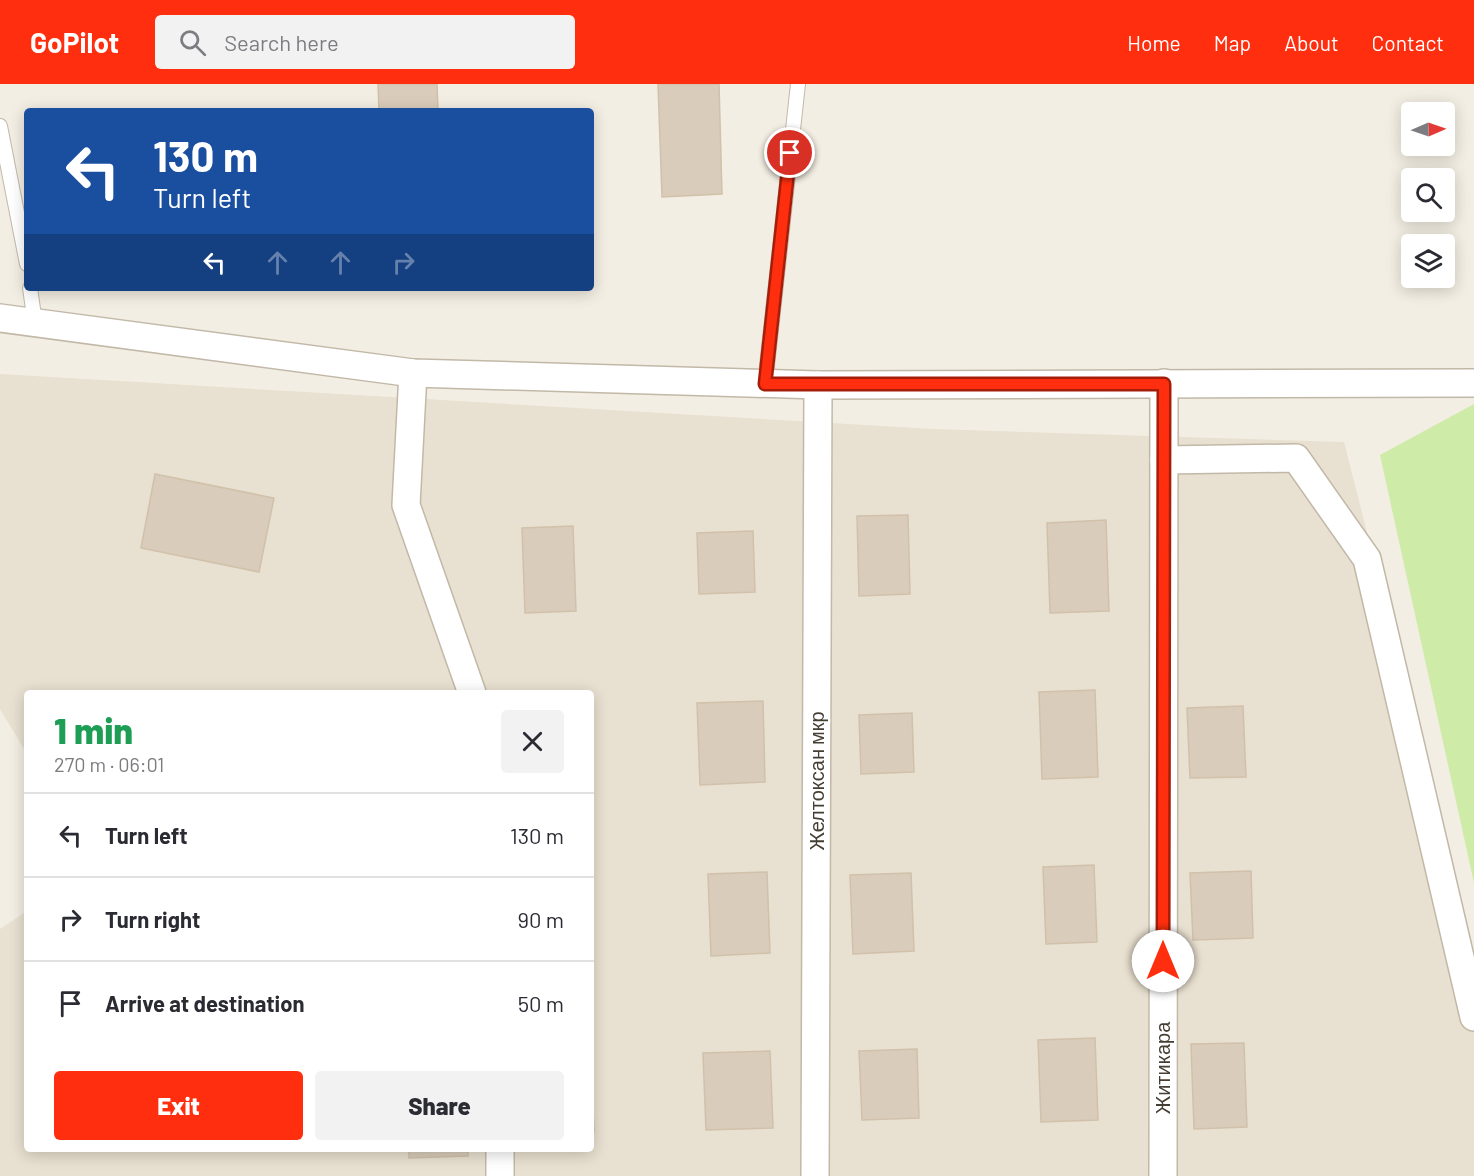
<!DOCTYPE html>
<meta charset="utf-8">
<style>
body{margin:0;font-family:Barlow,sans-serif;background:#f2f2f3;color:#2b2b33;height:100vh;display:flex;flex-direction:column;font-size:22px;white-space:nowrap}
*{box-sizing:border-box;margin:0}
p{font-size:20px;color:#7c7c81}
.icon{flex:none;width:33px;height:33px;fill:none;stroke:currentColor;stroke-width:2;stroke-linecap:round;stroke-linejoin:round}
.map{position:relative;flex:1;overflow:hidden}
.sheet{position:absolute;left:24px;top:606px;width:570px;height:462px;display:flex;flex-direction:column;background:#fff;border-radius:6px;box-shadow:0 3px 15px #0003}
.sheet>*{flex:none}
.hud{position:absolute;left:24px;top:24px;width:570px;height:183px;border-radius:6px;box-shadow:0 3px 15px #0003;background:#1a4fa0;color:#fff;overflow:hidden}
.needle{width:39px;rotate:88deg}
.fabs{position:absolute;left:1401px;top:18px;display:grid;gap:12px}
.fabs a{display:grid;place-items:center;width:54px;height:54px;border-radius:6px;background:#fff;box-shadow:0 3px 15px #0003;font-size:30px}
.pin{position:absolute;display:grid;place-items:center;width:51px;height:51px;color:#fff;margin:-26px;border:3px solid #fff;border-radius:50%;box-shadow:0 2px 6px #0007}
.me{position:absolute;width:66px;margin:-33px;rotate:0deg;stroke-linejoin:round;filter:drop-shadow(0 0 4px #0008)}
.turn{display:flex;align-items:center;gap:21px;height:126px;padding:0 30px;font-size:27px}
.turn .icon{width:78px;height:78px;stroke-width:2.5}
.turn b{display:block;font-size:42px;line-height:51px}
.lanes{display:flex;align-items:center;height:57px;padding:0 30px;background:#0003;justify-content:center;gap:30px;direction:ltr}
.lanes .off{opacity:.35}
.round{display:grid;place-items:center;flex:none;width:63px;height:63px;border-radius:6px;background:#f2f2f3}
.head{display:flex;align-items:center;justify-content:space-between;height:102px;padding:0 30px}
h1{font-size:36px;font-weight:800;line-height:45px;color:#1e9e55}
.action{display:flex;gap:12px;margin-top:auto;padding:12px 30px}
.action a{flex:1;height:69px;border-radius:6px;background:#ff2e0e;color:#fff;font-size:24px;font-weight:800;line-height:69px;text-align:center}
.action a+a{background:#f2f2f3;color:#2b2b33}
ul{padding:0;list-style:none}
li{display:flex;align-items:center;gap:18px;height:84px;padding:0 30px;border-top:2px solid #e1e1e2}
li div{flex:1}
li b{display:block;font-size:22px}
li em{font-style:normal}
header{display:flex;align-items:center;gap:36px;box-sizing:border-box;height:84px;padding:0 30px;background:#ff2e0e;color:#fff}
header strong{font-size:28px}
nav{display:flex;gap:33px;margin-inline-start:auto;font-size:21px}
.search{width:420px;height:54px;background:#f2f2f3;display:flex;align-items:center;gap:15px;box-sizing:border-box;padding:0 21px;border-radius:6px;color:#7c7c81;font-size:22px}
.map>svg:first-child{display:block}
</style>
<header>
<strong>GoPilot</strong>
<div class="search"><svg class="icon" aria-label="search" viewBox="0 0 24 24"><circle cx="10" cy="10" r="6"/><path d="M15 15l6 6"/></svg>Search here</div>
<nav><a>Home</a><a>Map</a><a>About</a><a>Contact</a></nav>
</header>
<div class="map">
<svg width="1474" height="1092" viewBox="0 0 1474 1092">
<rect width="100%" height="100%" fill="#f3eee3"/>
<!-- residential -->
<path fill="#e8e0d0" d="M0,290l933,55 411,13 130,511v223h-1474v-247l27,-18v238h564v-456h-564v61l-27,-45z"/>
<!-- green -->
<path fill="#ceeba8" d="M1474,320v479l-94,-428z"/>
<!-- building -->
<g fill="#d9ccba" stroke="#d1c1aa" stroke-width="1.5">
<path d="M378,0h59l1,27h-59z"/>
<path d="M658,0h61l3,110 -60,3z"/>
<path d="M155,390l119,24 -15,74 -118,-24z"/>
<path d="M908,431l2,79 -51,2 -2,-80z"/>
<path d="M1106,436l3,91 -59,2 -3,-90z"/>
<path d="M573,442l3,85 -51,2 -3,-85z"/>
<path d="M753,447l2,61 -56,2 -2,-61z"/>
<path d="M1095,606l3,87 -56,2 -3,-87z"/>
<path d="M763,617l2,81 -65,3 -3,-82z"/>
<path d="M1243,622l3,71 -56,1 -3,-70z"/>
<path d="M912,629l2,59 -53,2 -2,-59z"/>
<path d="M1094,781l3,77 -51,2 -3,-77z"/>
<path d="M1251,787l2,67 -60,2 -3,-67z"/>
<path d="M767,788l3,81 -59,3 -3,-82z"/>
<path d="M911,789l3,78 -61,3 -3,-79z"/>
<path d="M1095,954l3,82 -57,2 -3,-82z"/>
<path d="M1244,959l3,84 -53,2 -3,-85z"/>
<path d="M917,965l2,69 -57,2 -3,-69z"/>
<path d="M770,967l3,77 -67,2 -3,-77z"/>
<path d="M591,973l3,75 -3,1z"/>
<path d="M409,1065h59v7l-59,2z"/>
</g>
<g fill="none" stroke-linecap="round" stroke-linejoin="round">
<!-- service casing -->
<g stroke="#c2b8a8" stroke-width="16">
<g id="service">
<path d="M0,42l27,138"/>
<path d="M30,204l5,35"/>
<path d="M765,300l33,-300"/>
</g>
</g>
<!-- minor casing -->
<g stroke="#c2b8a8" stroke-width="30">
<g id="minor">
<path d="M0,234l413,55 405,12 656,-2"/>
<path d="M413,289l-7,132 66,188"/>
<path d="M1164,376l132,-2 71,101 107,458"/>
<path d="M500,1065v27"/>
<path d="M815,1092l3,-791"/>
<path d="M1163,1092l1,-793"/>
</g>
</g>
<!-- service -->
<use href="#service" stroke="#fff" stroke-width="14"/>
<!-- minor -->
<use href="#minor" stroke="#fff" stroke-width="27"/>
</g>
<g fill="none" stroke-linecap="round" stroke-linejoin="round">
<!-- route casing -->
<g stroke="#a61e09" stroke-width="15">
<path id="route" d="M790,69l-25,231h399l-1,577"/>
</g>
<!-- route -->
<use href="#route" stroke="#ff2e0e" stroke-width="10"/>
</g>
<g text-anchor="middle" stroke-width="4.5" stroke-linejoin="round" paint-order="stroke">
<!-- street labels -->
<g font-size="20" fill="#453e33" stroke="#fff">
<text transform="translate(817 697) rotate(-90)" y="7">Желтоксан мкр</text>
<text transform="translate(1163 984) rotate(-90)" y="7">Житикара</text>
</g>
</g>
</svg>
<div class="fabs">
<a><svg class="needle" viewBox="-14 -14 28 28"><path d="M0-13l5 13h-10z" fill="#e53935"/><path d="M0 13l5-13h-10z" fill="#7c7c81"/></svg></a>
<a><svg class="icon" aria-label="search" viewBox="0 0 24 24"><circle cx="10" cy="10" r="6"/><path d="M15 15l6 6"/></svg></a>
<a><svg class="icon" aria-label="layers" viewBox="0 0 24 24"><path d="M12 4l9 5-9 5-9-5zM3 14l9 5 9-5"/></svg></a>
</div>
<div class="pin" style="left:790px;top:69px;background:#d93025"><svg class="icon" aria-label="arrive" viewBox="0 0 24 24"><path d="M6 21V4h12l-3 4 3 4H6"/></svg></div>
<svg class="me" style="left:1163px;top:877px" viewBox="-20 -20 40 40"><circle r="19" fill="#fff"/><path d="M0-13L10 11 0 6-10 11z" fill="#ff2e0e"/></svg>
<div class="hud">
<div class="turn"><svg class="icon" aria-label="left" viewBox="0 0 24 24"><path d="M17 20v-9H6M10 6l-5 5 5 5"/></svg><div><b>130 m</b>Turn left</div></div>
<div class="lanes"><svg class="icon" aria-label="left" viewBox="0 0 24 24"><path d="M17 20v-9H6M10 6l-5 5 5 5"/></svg><svg class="icon off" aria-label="ahead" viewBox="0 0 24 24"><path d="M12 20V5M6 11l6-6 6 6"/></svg><svg class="icon off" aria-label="ahead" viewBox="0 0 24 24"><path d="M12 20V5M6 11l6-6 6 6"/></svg><svg class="icon off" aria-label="right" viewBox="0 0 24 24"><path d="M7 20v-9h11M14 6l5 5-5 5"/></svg></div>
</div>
<section class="sheet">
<div class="head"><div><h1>1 min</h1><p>270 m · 06:01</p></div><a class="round"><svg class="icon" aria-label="close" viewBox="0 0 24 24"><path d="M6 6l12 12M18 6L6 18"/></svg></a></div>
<ul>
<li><svg class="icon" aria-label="left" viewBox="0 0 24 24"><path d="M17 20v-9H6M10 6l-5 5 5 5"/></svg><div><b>Turn left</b></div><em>130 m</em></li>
<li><svg class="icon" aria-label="right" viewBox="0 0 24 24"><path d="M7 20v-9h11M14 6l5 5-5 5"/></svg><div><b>Turn right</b></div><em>90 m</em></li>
<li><svg class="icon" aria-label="arrive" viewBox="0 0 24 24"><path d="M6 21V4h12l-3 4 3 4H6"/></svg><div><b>Arrive at destination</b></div><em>50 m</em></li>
</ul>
<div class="action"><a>Exit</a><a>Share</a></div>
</section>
</div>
